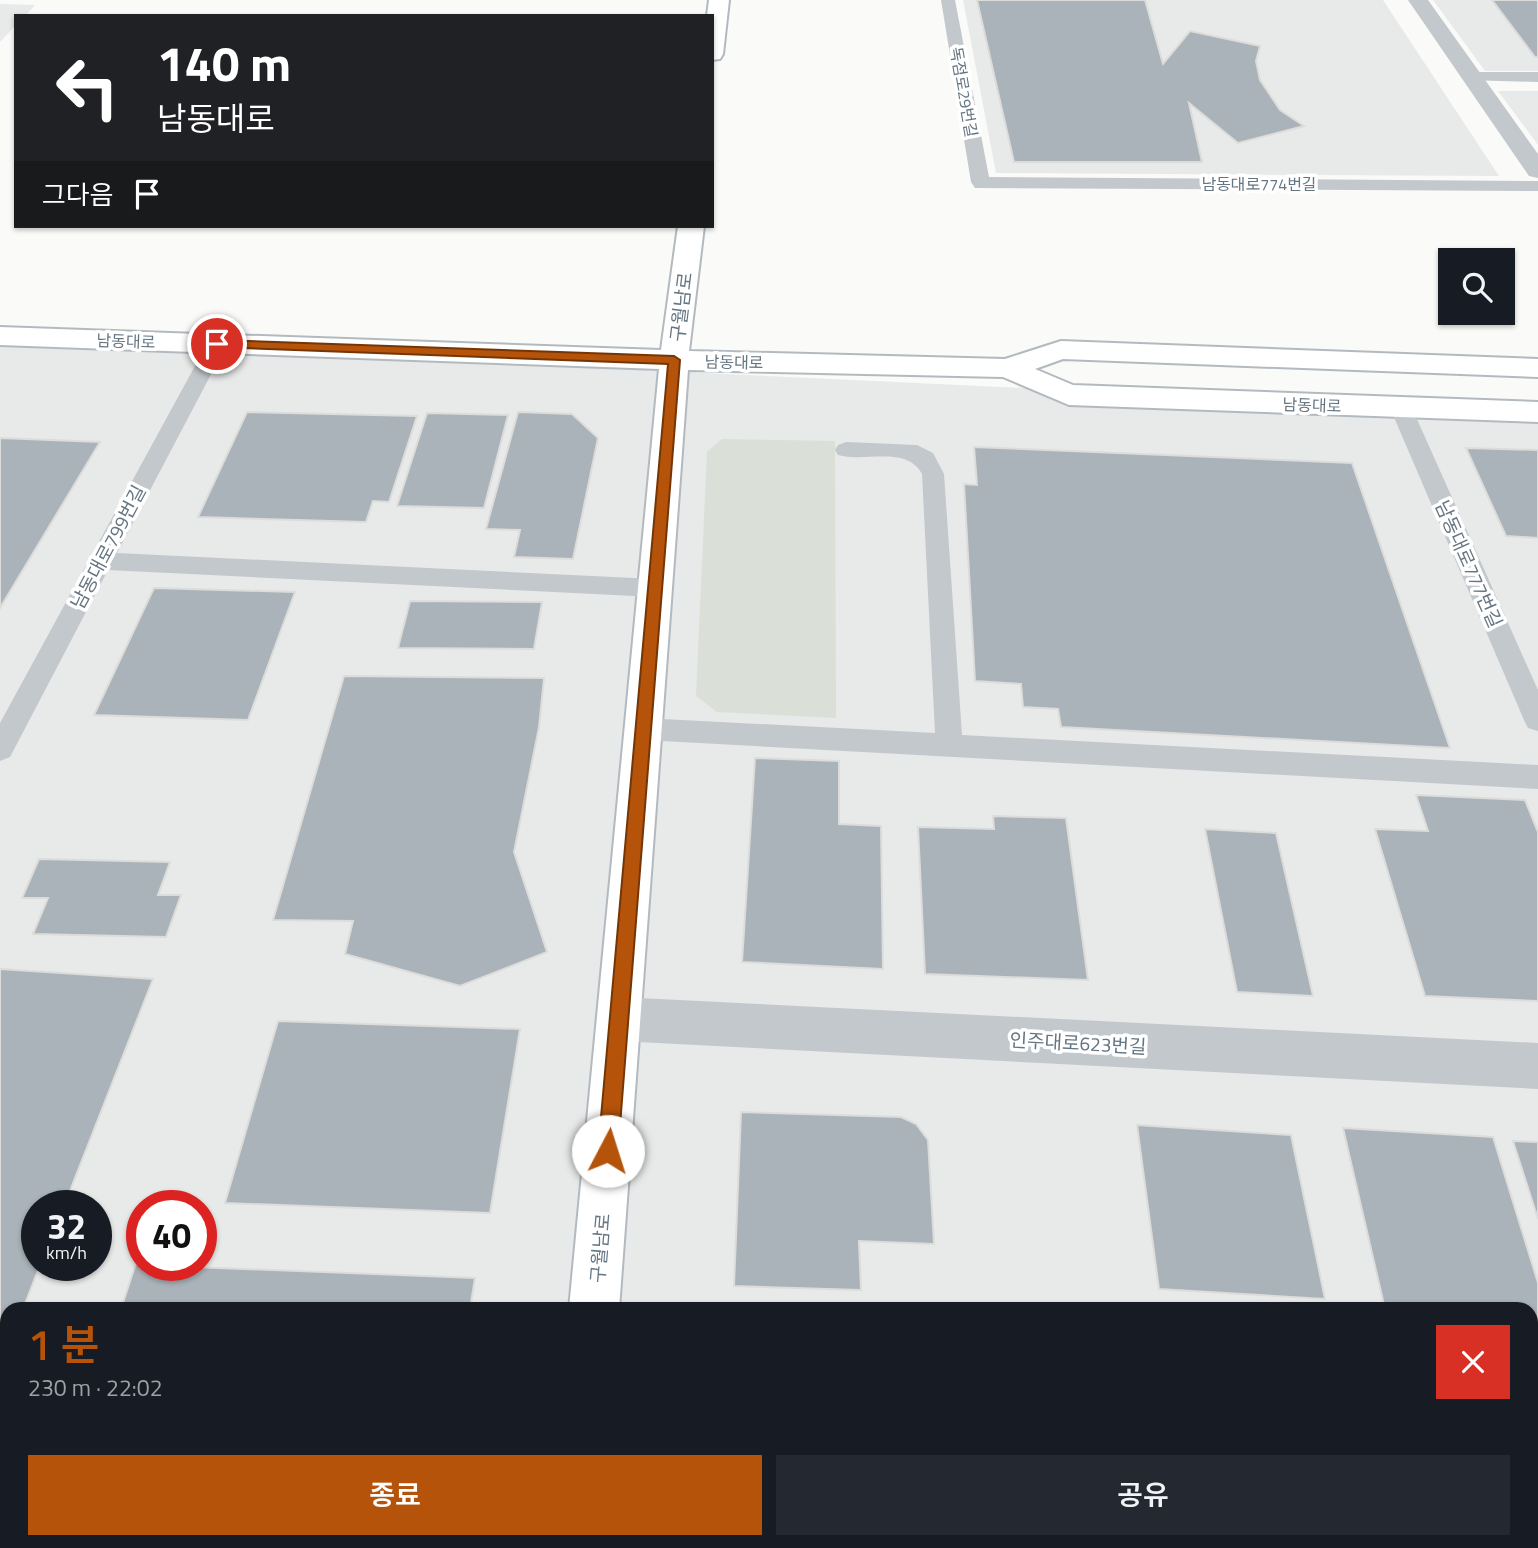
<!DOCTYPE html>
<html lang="ko">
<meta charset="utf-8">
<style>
body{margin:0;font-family:"Titillium Web","Noto Sans KR",sans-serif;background:#242831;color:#f1f3f6;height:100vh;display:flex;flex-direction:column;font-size:26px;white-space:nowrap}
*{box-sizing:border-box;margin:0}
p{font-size:23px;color:#9ea1a6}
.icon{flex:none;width:38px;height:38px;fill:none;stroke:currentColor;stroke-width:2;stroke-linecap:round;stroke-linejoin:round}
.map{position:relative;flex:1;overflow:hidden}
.details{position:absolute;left:0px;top:1302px;width:1538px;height:247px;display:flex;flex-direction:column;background:#171b24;border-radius:21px 21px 0 0;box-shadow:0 2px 5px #0004}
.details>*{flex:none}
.hud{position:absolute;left:14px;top:14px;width:700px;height:214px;border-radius:0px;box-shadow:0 2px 5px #0004;background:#202124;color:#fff;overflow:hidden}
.tools{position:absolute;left:1438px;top:248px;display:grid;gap:14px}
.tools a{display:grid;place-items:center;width:77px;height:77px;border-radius:0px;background:#171b24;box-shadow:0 2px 5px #0004;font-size:35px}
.speed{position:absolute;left:21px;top:1190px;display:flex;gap:14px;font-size:35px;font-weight:700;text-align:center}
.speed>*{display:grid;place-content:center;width:91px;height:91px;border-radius:50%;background:#171b24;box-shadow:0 2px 5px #0004;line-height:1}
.speed small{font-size:18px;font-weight:400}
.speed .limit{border:10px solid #d22;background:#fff;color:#111}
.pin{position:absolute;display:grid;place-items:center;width:60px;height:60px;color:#fff;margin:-30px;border:4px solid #fff;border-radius:50%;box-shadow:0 2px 7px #0007}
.me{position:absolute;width:77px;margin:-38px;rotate:5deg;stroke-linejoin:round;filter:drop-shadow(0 0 5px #0008)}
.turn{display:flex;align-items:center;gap:24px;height:147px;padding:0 28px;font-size:32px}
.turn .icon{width:91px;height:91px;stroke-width:2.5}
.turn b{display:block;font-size:49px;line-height:60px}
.then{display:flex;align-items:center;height:66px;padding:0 28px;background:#0003;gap:14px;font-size:26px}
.round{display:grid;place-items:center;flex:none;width:74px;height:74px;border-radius:0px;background:#242831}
.summary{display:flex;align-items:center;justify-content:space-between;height:119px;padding:0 28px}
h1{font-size:42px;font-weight:600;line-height:52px;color:#b45309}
.cta{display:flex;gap:14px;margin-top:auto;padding:14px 28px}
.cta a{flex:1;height:80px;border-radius:0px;background:#b45309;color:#fff;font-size:28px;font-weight:600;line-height:80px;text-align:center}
.cta a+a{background:#242831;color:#f1f3f6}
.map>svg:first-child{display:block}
</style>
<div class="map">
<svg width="1538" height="1548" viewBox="0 0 1538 1548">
<rect width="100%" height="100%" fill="#fafaf8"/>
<!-- built -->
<g fill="#e8e9e9" fill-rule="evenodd">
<path d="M963,0h420l116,176 -503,-3z"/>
<path d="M1433,0h105v71h-53z"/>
<path d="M0,4l35,1 -10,11h-9v9l-16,17z"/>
<path d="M1498,91h40v54z"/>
<path d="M0,340l1538,72v1136h-1538zM37,1206h59v59h-59zM142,1206h59v59h-59zM7,1309h1524v233h-1524z"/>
</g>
<!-- green -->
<path fill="#dadfd7" d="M722,439l113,2 1,277 -119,-6 -21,-16 11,-244z"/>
<!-- building -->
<g fill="#aab3b9" stroke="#dcdcda" stroke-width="2">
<path d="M977,0h168l18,64 27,-33 70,15 -4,15 4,19 20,30 24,16 -66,17 -49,-40 13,59h-188z"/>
<path d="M1492,0h46v57h-3z"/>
<path d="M247,412l170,4 -28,86 -16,-1 -7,21 -168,-5z"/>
<path d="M518,412l54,2 26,24 -25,121 -59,-2 6,-27 -34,-1z"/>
<path d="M427,413l81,2 -24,93 -87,-2z"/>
<path d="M0,438l100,4 -100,166z"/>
<path d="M974,447l378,16 98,285 -389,-21 -3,-18 -35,-2 -2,-23 -46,-3 -11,-197 13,1z"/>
<path d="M1466,448l72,2v88l-32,-2z"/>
<path d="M154,588l141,4 -47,128 -154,-5z"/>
<path d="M410,601l132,1 -8,47 -136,-1z"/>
<path d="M344,676l200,2 -5,49 -25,125 33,100 -87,34 -115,-32 8,-33 -80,-1z"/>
<path d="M755,758l84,3v63l42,2 2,143 -141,-7z"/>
<path d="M1416,795l109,5 13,32v169l-113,-5 -50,-167 53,2z"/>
<path d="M993,816l73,2 22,162 -163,-6 -7,-147 76,2z"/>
<path d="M1205,829l71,4 37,163 -76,-4z"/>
<path d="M39,859l131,3 -12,33h23l-15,42 -133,-3 15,-36h-26z"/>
<path d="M0,969l153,10 -89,227h-27v59h3l-17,44h-16v40l-7,18z"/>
<path d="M278,1021l242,8 -30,184 -265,-10z"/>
<path d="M741,1112l160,5 15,7 12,16 6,104 -75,-3 2,49 -127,-4z"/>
<path d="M1137,1125l154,10 34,164 -166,-10z"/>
<path d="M1343,1128l150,9 45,146v53l-7,-1v-26h-146z"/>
<path d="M1513,1141l25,1v77z"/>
<path d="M136,1263l6,2 333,13 -5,31h-349z"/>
<path d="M703,1542h510l1,6h-511z"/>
</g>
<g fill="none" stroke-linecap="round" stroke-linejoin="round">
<!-- secondary casing -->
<g stroke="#b3babf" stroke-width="4">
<g id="secondary">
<path d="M709,0h20l-6,54 -3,5 -8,1v-44h-5z"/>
<path d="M678,226h26l-15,125 316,8 56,-18 477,18v18l-475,-18 -28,10 38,16 465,17v20l-469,-17 -66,-28 -315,-7 -69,939h-50l90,-940 -659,-24v-18l661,23z"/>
<rect x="547" y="1542" width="56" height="6"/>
</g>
</g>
<!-- lane -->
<g fill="#c3c8cc" fill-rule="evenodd">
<path d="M941,0h14l34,177 549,4v10l-563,-3 -4,-6z"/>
<path d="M1472,72h66v10l-72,-2 -2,-3 2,-3z"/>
<path d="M217,337l7,2 3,5 -110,209 538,26 9,2 3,7 -3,7 -9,2 -547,-27 -98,187 -10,4v-38l207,-379 3,-5z"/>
<path d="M1401,401l8,2 3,5 126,282v41l-10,-3 -4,-8 -134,-312 3,-5z"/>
<path d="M846,442l71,3 16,8 11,21 18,261 576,30v24l-895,-49 -10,-3 -4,-8 4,-8 10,-3 292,15 -13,-259c-16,-29 -57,-11 -84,-19l-3,-5 3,-5z"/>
<path d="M1531,1377l7,1v38l-7,-1z"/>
</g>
<!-- street -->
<g fill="#c3c8cc" fill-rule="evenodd">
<path d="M1408,0h20l110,154v24l-9,-2z"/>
<path d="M619,997l919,46v46l-919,-48 -16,-7 -6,-15 6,-15z"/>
</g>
<!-- secondary -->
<use href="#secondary" fill="#fff" fill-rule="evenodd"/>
</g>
<!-- route -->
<path fill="#b45309" stroke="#753606" stroke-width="2" d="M217,340l457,16 6,4 -62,791 -3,7 -7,3 -7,-3 -3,-7 70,-787 -455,-17v-6z"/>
<g text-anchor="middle" stroke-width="7" stroke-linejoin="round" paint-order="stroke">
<!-- far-street labels -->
<g font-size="16" fill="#657683" stroke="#fff">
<text transform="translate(964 92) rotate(80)" y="6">독점로29번길</text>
<text x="1259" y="190">남동대로774번길</text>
<text transform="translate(126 341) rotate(2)" y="6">남동대로</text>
<text transform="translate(734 362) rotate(1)" y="6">남동대로</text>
<text transform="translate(1312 405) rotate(2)" y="6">남동대로</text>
</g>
<!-- street labels -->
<g font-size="19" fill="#657683" stroke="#fff">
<text transform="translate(681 307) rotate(-83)" y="7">구월남로</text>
<text transform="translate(108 547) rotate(-62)" y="7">남동대로799번길</text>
<text transform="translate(1469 564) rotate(66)" y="7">남동대로777번길</text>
<text transform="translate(1078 1043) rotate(3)" y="7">인주대로623번길</text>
<text transform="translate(600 1248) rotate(-85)" y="7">구월남로</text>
</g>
</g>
</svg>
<div class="tools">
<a><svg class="icon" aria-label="search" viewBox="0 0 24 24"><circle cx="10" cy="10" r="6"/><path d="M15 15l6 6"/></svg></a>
</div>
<div class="speed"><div>32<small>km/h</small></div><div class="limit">40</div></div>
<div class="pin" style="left:217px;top:344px;background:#d93025"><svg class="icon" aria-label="arrive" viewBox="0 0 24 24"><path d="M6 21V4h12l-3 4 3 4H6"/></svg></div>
<svg class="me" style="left:608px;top:1151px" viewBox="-20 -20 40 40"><circle r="19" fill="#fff"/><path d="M0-13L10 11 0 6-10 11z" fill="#b45309"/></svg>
<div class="hud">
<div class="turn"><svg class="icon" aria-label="left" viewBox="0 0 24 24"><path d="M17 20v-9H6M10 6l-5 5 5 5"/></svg><div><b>140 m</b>남동대로</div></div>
<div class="then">그다음<svg class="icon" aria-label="arrive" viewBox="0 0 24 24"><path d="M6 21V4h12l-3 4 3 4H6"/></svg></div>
</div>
<section class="details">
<div class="summary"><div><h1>1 분</h1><p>230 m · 22:02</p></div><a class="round" style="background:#d93025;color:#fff"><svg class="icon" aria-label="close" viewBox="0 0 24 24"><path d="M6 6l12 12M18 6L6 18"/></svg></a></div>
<div class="cta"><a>종료</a><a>공유</a></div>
</section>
</div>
